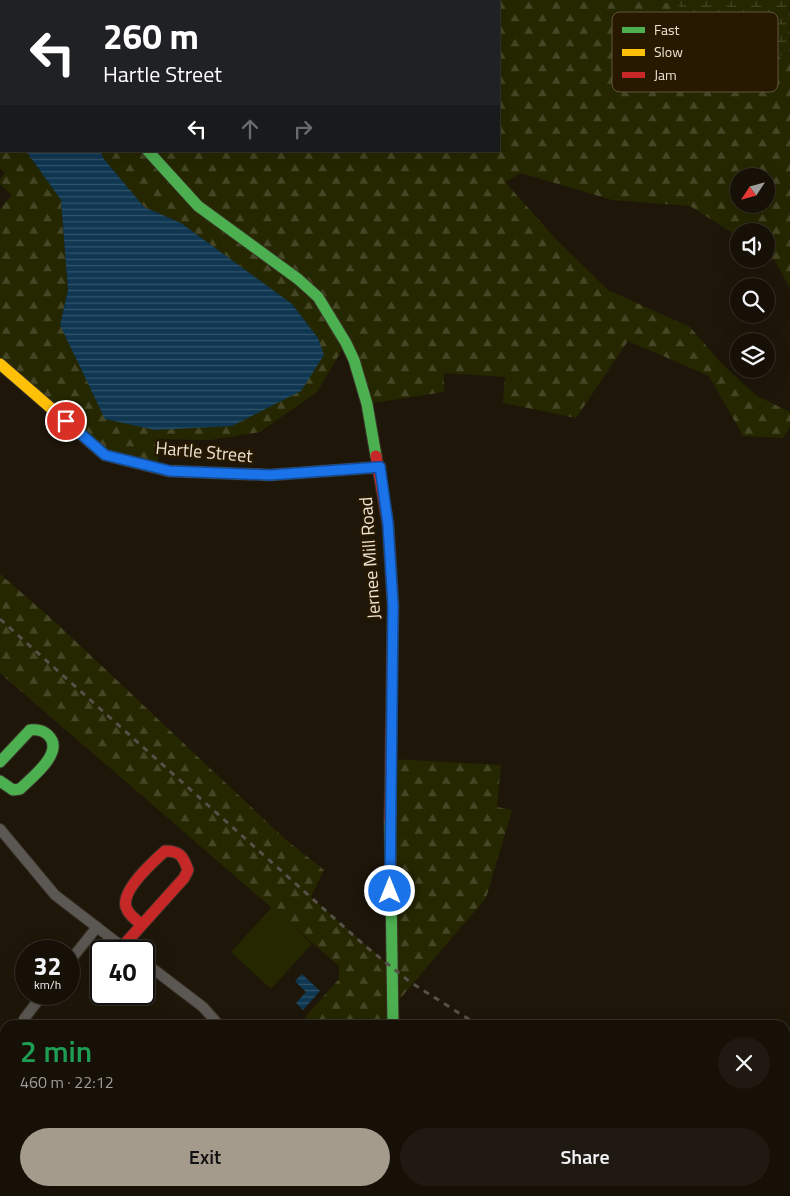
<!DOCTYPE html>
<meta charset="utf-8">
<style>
body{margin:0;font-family:"Titillium Web",sans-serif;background:#1f1911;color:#f1f3f6;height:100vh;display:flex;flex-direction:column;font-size:19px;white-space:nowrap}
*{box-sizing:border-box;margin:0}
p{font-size:16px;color:#9e9d9b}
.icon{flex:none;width:28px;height:28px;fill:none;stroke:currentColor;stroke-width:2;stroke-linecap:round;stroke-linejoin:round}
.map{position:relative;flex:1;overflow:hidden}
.side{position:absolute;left:0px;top:1020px;width:790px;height:176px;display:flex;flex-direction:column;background:#161007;border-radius:15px 15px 0 0;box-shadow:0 5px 20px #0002,0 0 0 1px #353028}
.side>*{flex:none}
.guide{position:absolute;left:0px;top:0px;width:500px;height:152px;box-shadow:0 5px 20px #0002,0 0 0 1px #353028;background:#202124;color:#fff;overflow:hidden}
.needle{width:32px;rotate:234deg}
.tools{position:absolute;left:730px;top:168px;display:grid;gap:10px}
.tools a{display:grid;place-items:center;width:45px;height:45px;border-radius:50%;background:#161007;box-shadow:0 5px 20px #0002,0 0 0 1px #353028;font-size:25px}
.speed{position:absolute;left:15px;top:940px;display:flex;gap:10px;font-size:25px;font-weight:700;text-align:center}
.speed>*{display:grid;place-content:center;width:65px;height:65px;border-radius:50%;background:#161007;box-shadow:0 5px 20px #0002,0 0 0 1px #353028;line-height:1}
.speed small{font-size:12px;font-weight:400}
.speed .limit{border:2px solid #111;border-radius:8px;background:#fff;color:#111}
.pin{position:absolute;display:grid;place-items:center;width:42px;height:42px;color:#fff;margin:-21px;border:2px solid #fff;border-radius:50%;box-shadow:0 1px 5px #0007}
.me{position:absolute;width:55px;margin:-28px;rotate:0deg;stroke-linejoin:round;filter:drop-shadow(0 0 4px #0008)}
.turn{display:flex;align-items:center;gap:18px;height:105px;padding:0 20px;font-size:22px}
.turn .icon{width:65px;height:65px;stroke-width:2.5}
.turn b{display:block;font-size:35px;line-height:42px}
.lanes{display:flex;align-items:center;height:48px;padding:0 20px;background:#0003;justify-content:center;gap:25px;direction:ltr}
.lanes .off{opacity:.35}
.round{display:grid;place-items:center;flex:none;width:52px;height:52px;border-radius:26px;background:#1f1911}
.head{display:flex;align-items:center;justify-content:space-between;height:85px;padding:0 20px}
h1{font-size:30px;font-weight:600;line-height:38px;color:#1e9e55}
.button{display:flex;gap:10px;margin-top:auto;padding:10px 20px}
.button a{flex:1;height:58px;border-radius:30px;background:#a59b8d;color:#111;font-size:20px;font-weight:600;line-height:58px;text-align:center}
.button a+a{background:#1f1911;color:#f1f3f6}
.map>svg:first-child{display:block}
</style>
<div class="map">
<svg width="790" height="1196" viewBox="0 0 790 1196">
<defs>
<pattern id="forest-firs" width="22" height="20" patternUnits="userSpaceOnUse" patternTransform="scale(1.25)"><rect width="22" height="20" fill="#252701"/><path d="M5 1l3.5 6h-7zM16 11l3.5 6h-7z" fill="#454625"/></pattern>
<pattern id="wetland-marsh" width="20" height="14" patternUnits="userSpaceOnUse" patternTransform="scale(1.25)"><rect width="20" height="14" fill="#252701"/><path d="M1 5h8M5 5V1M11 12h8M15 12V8" fill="none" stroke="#454625"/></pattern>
<pattern id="water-rules" width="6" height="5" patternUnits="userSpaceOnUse" patternTransform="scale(1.25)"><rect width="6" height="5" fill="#0f3752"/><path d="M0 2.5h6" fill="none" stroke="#32546a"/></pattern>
</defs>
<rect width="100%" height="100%" fill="#1e1609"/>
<!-- green -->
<g fill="#252701">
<path d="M174,0h279v1z"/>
<path d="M272,907l40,37 -41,45 -40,-37z"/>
</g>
<!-- forest -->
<g fill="url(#forest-firs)" fill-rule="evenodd">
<rect x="21" y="0" width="153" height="1"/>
<path d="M453,0h205l23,7 68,62 41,-17v236l-15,-27 -9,-6v-24h-27v6l-49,-31 -78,-6 -91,-27 -16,9 50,56 53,52 82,37 32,37 35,32 33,16v15l-7,11 -40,-2 -34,-60 -81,-35 -52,77 -73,-15 2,-26 -61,-4v19l-77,12 -21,-61 -29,49 -57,40 -51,8 -50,-1 -1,29 -53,-13 -105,-91v-155l12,-14 -12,-11v-4l5,-7 -5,-5v-54l1,37h25l35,49 7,90 -8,35 258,13 -26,-34 -111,-81 -37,-16 -40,-48 -4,-8h399v-150h-46zM739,176h27v28h-27z"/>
<path d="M0,574l52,45 233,220 39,31 -13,27 79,69 1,-207 110,6 -4,42 15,3 -26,88 -93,109v18h-87v-9l33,-37v-13l-339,-293z"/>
<path d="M134,1191h41l8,5h-53z"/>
</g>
<!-- wetland -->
<g fill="url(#wetland-marsh)">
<path d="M658,0h132v52l-41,17 -68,-62z"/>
<path d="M790,1050v144l-5,-10v-127z"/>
<path d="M396,1191h114l21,5h-135z"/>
</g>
<!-- water -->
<g fill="url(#water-rules)">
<path d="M0,0l21,1h-20v115z"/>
<path d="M26,151h74l4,8 40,48 37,16 111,81 26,34 6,17 -23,36 -69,35 -77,4 -50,-11 -45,-94 8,-35 -7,-90z"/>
<path d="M302,974l18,17 -17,19 -7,-7 10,-11 -11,-11z"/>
</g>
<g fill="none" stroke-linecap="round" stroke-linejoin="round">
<!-- street casing -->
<g stroke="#393227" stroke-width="12">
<g id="street">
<path d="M0,829l55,66 73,56"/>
<path d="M69,962l28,-35"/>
<path d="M144,962l59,45 16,18"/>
<path d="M23,1025l1,-6 19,-25"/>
<path d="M0,1187l11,9"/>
<path d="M349,1191l47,4"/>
<path d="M316,1196l4,-5"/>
</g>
</g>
<!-- fast casing -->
<g stroke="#393227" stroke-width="13">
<g id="fast">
<path d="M62,0v1"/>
<path d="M148,151l50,55 100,73 20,18 28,46 8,17 13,44 9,52"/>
<path d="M0,762l30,-32c7,-1 13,0 18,5 18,17 -17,43 -28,54l-7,1 -13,-9"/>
<path d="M390,822l3,203"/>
</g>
</g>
<!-- slow casing -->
<g stroke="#393227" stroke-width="13">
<g id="slow">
<path d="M0,364l105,91 64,16 101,4 110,-8"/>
<path d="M396,1191v5"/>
</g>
</g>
<!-- jam casing -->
<g stroke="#393227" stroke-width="13">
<g id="jam">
<path d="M376,456l12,68 5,81 -3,217"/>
<path d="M122,947l62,-69 4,-8c-5,-14 -8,-19 -23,-19 -11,10 -44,39 -39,56 2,7 9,12 15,17"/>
</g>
</g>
<!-- street -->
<use href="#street" stroke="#5b5752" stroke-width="10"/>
<!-- fast -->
<use href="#fast" stroke="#4caf50" stroke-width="11"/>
<!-- slow -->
<use href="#slow" stroke="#ffc107" stroke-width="11"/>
<!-- jam -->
<use href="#jam" stroke="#c62828" stroke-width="11"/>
<!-- rail -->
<g stroke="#555048" stroke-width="3" stroke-dasharray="6 6" stroke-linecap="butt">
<path d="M0,619l364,326 46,37 68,43"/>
<path d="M785,1185l5,2"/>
</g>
</g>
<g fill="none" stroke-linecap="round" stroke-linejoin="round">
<!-- route casing -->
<g stroke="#114b97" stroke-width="12">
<path id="route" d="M66,421l39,34 65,16 100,4 110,-8 8,57 5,81 -3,286"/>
</g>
<!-- route -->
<use href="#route" stroke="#1a73e8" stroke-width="9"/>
</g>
<g text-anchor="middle" stroke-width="5" stroke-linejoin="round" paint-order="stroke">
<!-- street labels -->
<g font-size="18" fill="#ede3d4" stroke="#271800">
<text transform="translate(204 452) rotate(5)" y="6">Hartle Street</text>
<text transform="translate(370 558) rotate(-94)" y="6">Jernee Mill Road</text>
</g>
</g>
<!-- legend -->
<rect x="612" y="12" width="166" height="80" rx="8" fill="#271800" stroke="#625540" stroke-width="1"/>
<rect x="622" y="27" width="23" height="6" fill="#4caf50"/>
<rect x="622" y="49" width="23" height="7" fill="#ffc107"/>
<rect x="622" y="72" width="23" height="6" fill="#c62828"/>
<g font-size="14" fill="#ede3d4">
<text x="654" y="35">Fast</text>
<text x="654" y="57">Slow</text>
<text x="654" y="80">Jam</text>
</g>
</svg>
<div class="tools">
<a><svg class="needle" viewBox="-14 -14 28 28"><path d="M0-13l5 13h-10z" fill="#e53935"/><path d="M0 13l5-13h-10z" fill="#9e9d9b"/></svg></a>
<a><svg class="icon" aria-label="sound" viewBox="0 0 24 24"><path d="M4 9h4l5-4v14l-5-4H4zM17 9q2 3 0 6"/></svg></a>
<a><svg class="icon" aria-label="search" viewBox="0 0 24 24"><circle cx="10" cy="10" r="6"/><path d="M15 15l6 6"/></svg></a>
<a><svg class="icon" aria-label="layers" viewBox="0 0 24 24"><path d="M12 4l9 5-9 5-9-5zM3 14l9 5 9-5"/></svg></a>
</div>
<div class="speed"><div>32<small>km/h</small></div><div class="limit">40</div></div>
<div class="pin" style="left:66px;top:421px;background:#d93025"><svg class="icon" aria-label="arrive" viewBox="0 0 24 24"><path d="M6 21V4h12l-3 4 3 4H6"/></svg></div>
<svg class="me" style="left:390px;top:891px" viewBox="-20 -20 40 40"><circle r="17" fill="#1a73e8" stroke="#fff" stroke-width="3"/><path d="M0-11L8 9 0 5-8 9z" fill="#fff"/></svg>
<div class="guide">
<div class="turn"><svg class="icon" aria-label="left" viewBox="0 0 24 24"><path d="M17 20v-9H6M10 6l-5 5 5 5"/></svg><div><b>260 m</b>Hartle Street</div></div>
<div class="lanes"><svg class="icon" aria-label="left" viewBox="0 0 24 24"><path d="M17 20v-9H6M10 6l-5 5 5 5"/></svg><svg class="icon off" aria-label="ahead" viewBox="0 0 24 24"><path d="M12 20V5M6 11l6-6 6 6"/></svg><svg class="icon off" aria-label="right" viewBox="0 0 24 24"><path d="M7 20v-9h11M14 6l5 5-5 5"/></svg></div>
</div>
<section class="side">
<div class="head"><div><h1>2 min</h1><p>460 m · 22:12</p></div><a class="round"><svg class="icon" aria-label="close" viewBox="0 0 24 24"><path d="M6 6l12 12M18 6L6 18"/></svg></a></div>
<div class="button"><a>Exit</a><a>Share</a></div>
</section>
</div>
